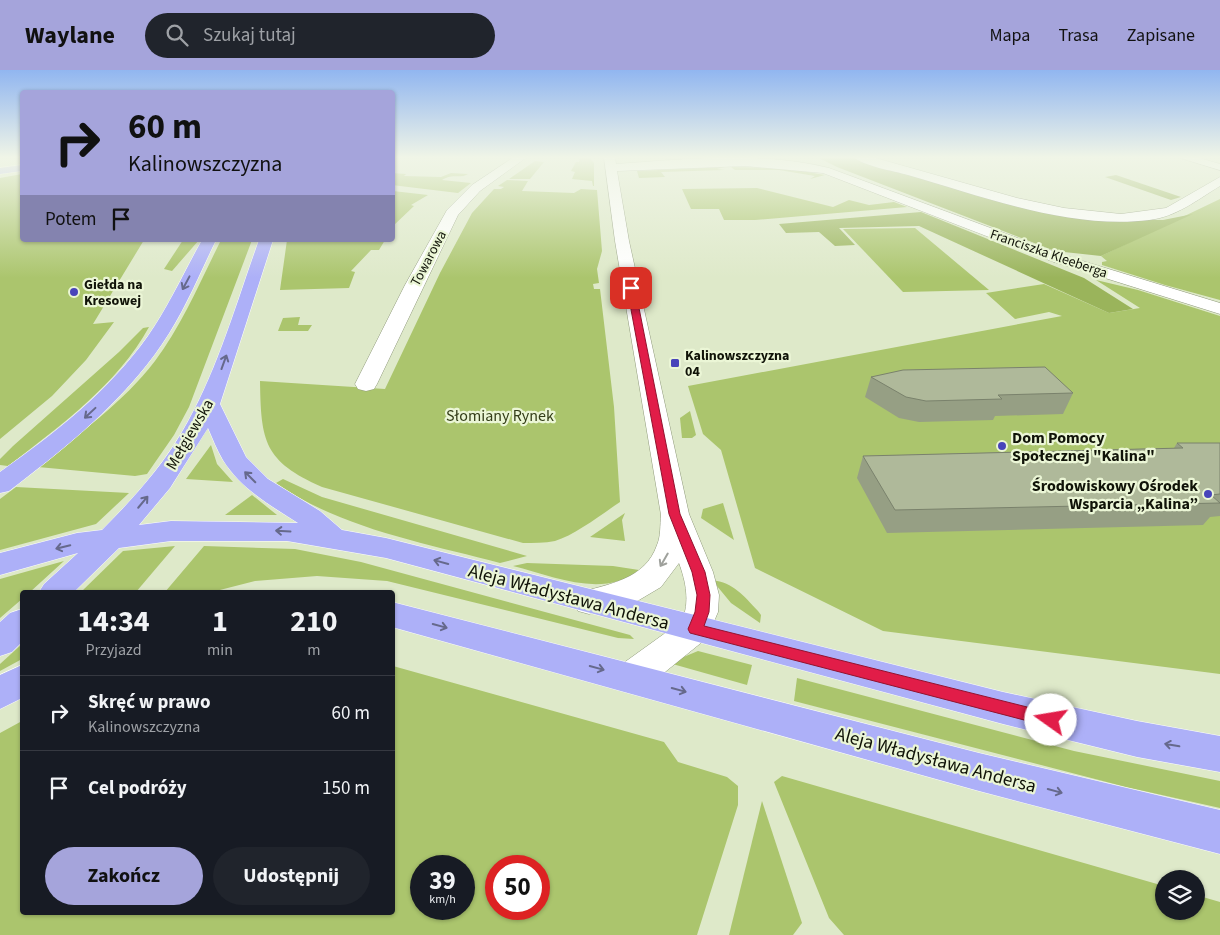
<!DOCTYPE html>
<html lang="pl">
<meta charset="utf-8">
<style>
body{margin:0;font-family:"Source Sans 3",sans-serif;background:#20242c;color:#f1f3f6;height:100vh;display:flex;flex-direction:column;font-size:19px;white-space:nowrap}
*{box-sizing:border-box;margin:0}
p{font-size:16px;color:#9ea1a6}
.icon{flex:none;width:28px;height:28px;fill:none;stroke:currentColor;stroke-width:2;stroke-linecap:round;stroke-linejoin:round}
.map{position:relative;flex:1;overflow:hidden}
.sheet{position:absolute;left:20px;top:520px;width:375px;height:325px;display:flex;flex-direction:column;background:#171b24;border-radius:5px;box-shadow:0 1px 4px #0004}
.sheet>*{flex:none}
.hud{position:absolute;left:20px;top:20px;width:375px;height:152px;border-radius:5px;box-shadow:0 1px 4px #0004;background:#a5a4db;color:#111;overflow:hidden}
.tools{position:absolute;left:1155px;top:800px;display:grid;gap:10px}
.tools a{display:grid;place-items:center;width:50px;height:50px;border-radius:50%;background:#171b24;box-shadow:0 1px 4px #0004;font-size:25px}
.speed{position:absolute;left:410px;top:785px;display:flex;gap:10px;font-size:25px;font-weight:700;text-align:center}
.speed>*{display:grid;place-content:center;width:65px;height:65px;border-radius:50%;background:#171b24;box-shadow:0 1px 4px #0004;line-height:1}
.speed small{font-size:12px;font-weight:400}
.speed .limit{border:8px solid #d22;background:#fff;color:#111}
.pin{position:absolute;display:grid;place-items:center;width:42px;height:42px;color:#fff;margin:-21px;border-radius:10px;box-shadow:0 2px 8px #0006}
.me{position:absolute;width:55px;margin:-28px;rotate:283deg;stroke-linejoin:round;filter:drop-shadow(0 0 4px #0008)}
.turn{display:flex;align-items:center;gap:18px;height:105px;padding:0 25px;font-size:22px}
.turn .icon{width:65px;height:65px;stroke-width:2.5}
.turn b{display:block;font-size:35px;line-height:42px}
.then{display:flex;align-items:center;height:48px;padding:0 25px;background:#0003;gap:10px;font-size:19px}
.eta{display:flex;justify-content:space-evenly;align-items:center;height:85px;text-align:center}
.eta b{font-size:30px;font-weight:700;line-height:35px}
.primary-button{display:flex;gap:10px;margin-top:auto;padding:10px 25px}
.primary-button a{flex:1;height:58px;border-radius:30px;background:#a5a4db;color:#111;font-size:20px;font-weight:700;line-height:58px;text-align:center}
.primary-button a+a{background:#20242c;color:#f1f3f6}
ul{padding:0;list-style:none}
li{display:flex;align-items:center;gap:15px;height:75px;padding:0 25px;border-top:1px solid #363941}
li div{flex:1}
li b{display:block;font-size:19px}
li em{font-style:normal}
header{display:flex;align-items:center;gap:30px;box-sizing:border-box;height:70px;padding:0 25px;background:#a5a4db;color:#111}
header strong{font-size:24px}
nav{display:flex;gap:28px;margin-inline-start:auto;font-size:18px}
.search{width:350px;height:45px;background:#20242c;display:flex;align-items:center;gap:12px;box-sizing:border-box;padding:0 18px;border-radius:28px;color:#9ea1a6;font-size:19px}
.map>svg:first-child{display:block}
</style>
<header>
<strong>Waylane</strong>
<div class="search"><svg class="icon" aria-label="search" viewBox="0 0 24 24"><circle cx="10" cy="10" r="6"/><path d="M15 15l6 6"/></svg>Szukaj tutaj</div>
<nav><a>Mapa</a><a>Trasa</a><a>Zapisane</a></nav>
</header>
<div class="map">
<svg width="1220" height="865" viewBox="0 0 1220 865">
<rect width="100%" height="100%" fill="#dee9c9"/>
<!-- green -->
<g fill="#abc56d" fill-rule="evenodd">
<path d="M580,87h9l5,6v23h-1l-1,-5 -20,-2 3,-7 -4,-1 5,-9h3z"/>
<path d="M535,91l9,1 -14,17h-21z"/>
<path d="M724,97l-7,2 8,1 -64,2 4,5 -26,1 -2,-7z"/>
<path d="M731,97l53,1 41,7 -15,4 5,-3 -36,-6h-44z"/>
<path d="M392,103l14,1 -2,2 37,1 10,-4 17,1c-8,5 -15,-1 -26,6l29,3 -13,10 -58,-7 -7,-1z"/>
<path d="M22,104v66h122l-51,84 21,-2 -28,38 -34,36 -52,43v-261z"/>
<path d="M507,110l21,1 -6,10 52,2 7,-4 16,1 5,61 -5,18 2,14 -6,1 1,5h6l14,118 6,95c-18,12 -45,33 -65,39 -10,2 -22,2 -32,2l-201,-56c-58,-26 -61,-45 -62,-106l125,8 55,-116 32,-60 22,-24h7l3,-2 -6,-1z"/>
<path d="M757,118l76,19 16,-7 20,5 25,-3 13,5 -152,13h-31l-5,-11h-28l-9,-20z"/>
<path d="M393,121l35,4 -17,10 3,1 -21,20z"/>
<path d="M1220,129v101l-55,-15 -63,-20v-3l5,-1 -6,-5z"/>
<path d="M915,158l74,62 -86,2 -60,-63z"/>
<path d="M183,170h16l-27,31 -8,-2z"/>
<path d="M221,170h31l-63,167 -15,28 -27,39 -12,2 -97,-9c40,-33 85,-64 117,-106 27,-36 46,-81 66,-121z"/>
<path d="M287,170h98l-6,10h-8l-20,21 4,1 -6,16 -69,2z"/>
<path d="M1096,210l42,10 82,26v358l-337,-43 -128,-63 -34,-118 -18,-16 -15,-48 374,-70 -13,-4 -34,7 -29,-26 58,-9 65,29 31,-5z"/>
<path d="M300,247l-2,8h14l-4,6h-30l5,-13z"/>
<path d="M149,257c-31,57 -90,100 -141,139l-8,-1v-6l13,-13 106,-94 24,-24z"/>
<path d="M690,341l6,24 -4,3h-10l-2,-20z"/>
<path d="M211,375l6,19 16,18 -47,-3z"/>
<path d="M283,409l39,18 205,59 -27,7c-75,-20 -161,-35 -224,-80z"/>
<path d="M16,417l113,6 -33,31 -96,26v-51z"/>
<path d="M252,425l25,20h-52z"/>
<path d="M723,433l11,37 -33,-22 2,-9z"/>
<path d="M625,443l-3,7 3,21 -35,-4z"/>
<path d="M175,476l-39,46h-55l42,-41z"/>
<path d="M204,476l91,3 66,13 269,73 4,4 -16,-1 -231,-57 -70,-5 -62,5 -43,11h-47z"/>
<path d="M64,491l-34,31h-8v7l-22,19v-39z"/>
<path d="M527,493l86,3 26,4c-36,29 -86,6 -126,-4z"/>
<path d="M712,510c22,3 31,15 46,31l3,4 -1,8 -29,-20z"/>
<path d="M22,574v15l-22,12v-7z"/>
<path d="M698,581l54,14 -5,20 -78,-22z"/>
<path d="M393,596l271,76 14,20 49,15 11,9v19l-41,130h-697v-202l22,-12v191h370zM464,796v43h-43v-43zM496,796h43v43h-43z"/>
<path d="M797,608l277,73 146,30v27l-94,-21 -332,-86z"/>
<path d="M782,706l382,110v25h32v-16l24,7v33h-376l-15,-17 -55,-136z"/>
<path d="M762,731l40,122 -9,12h-64z"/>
</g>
<!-- forest -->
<g fill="#9ab45b">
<path d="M817,87h33l158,47 104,16h51l30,-6 -92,42 -46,-5 -218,-84z"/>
<path d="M1116,105l65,22 -10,3 -66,-23z"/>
<path d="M921,142l163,66 49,31 -24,4 -190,-87 -80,2 16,17 -20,1 -16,-14 -33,1 -7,-9z"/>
</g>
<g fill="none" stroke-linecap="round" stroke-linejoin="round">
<!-- minor casing -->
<g stroke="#8f997b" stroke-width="1">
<g id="minor">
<path d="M514,87h13l-47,34 -22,24 -81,169 -3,5 -8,2 -8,-2 -3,-5 50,-99 42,-75 25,-25z"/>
<path d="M604,87h11l1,7c69,-5 145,-13 213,4l237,88 154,47v11l-166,-52 -231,-89 -78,-7 -128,5 12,70 60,273 24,58 6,23 -1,17 -11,26 -63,51 -13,4 -13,-4 -5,-11 5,-11 64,-46c8,-19 4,-39 -3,-58l-18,24 -22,13 -50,14 -11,-3 -5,-9 5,-9c30,-9 67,-13 79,-48 4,-9 3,-20 4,-30l-46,-274z"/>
<path d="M854,87h18l145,41 47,10 57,6 45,-6 54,-31v9c-23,14 -44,31 -71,34 -77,10 -168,-24 -241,-45 -14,-4 -45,-9 -54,-18z"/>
<path d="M1177,87h19l24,7v6z"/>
</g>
</g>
<!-- major casing -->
<g stroke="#fff" stroke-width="1">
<g id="major">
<path d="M22,95v6l-22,3v-6z"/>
<path d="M202,170h14c-17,35 -32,72 -54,104 -40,59 -97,104 -153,147l-9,2v-21c54,-38 109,-81 148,-136 21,-30 36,-64 54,-96z"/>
<path d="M259,170h14l-53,164 26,53 22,22 52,32 22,19 44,8 617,154 134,29 83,15v36l-83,-15 -134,-33 -617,-166 -99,-17h-116l-52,7 -45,44h-35l5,-8 34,-31 -78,22v-22l77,-20 25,-3c30,-30 59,-62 80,-98 35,-59 54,-128 77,-192zM208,358c5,11 9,22 15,32 18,29 47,45 75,63l-127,-2 -32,4 31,-37z"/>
<path d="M392,532l587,151 241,57v44l-241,-63 -587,-164z"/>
<path d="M22,539v33l-10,10 -12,4v-34l10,-9z"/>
<path d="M22,595v33l-22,11v-34z"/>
</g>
</g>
<!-- minor -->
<use href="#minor" fill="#fff" fill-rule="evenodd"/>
<!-- major -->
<use href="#major" fill="#adb0f8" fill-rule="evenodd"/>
</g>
<!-- wall -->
<g fill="#969f84">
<path d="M871,307l202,16 -10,21 -68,2 -2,4 -74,2 -20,-4 -34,-21z"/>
<path d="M1177,373h43v73l-10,1 -7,8 -316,8 -30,-55 6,-22 311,-8z"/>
</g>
<!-- building -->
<g fill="#afb99a" stroke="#7a826c">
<path d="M1045,297l28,26 -75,2 4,4 -76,2 -20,-4 -35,-20 32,-7z"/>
<path d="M1177,373h43v51l-9,1 9,8 -325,7 -32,-54 320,-8z"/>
</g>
<!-- one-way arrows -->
<defs><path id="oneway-shaft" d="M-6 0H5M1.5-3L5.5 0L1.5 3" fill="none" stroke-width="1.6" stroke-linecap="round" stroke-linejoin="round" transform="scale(1.25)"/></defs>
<g stroke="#66698c">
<use href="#oneway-shaft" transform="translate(186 213) rotate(118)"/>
<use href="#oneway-shaft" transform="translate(224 292) rotate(-70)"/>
<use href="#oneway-shaft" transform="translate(90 343) rotate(137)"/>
<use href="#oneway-shaft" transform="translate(250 407) rotate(-135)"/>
<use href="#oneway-shaft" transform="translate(143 432) rotate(-50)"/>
<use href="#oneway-shaft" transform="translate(283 461) rotate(-177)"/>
<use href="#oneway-shaft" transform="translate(63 477) rotate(166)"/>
<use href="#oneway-shaft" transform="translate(441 492) rotate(-165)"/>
<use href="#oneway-shaft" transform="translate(440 556) rotate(15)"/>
<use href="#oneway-shaft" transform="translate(597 598) rotate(15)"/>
<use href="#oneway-shaft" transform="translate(679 620) rotate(15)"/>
<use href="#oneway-shaft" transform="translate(1172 675) rotate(-170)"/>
<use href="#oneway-shaft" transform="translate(1055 721) rotate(15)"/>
</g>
<use stroke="#9fa19c" href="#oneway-shaft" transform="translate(664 490) rotate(120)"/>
<!-- sky -->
<linearGradient id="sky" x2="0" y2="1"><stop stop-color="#91b6f0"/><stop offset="0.42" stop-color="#f0f5e7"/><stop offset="1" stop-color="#f0f5e7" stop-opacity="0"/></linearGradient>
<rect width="1220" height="208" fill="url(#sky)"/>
<!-- route -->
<path fill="#e11d48" stroke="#92132f" d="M631,216l4,2 45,226 25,58 5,23 -1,17 -5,14 347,87 6,2 2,5 -2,5 -6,2 -361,-94 -2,-4 7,-17 2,-17 -5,-23 -23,-58 -42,-226z"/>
<!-- markers -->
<g fill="#4844ba" stroke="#ebf6d6" stroke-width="2">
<circle cx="74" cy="222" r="5"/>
<rect x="670" y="288" width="10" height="10" rx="2.5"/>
<circle cx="1002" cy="376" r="5"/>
<circle cx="1208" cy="424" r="5"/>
</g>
<g text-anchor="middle" stroke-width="4.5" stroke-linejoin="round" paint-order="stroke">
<!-- far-street labels -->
<g font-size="14" fill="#101308" stroke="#ebf6d6">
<text transform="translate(1049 183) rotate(19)" y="5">Franciszka Kleeberga</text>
<text transform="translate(428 188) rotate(-62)" y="5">Towarowa</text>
</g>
<!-- far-poi labels -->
<g font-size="14" font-weight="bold" fill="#101308" stroke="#ebf6d6" text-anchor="start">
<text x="84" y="219">Giełda na<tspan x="84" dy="16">Kresowej</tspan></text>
<text x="685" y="290">Kalinowszczyzna<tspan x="685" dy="16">04</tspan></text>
</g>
<!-- park labels -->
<g font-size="16" fill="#333d18" stroke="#ebf6d6">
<text x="500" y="351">Słomiany Rynek</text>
</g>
<!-- street labels -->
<g font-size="16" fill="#101308" stroke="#ebf6d6">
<text transform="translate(189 364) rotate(-60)" y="6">Mełgiewska</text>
</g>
<!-- poi labels -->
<g font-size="16" font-weight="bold" fill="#101308" stroke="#ebf6d6" text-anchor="start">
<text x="1012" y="373">Dom Pomocy<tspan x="1012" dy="18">Społecznej "Kalina"</tspan></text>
<text x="1198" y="421" text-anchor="end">Środowiskowy Ośrodek<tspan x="1198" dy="18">Wsparcia „Kalina”</tspan></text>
</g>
<!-- near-street labels -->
<g font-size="19" fill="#101308" stroke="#ebf6d6">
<text transform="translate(569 526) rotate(15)" y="7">Aleja Władysława Andersa</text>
<text transform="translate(936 689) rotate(15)" y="7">Aleja Władysława Andersa</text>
</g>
</g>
</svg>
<div class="tools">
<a><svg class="icon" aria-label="layers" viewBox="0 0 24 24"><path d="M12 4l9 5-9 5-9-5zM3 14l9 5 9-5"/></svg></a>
</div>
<div class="speed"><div>39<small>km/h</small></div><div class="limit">50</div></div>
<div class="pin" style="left:631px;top:218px;background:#d93025"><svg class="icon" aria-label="arrive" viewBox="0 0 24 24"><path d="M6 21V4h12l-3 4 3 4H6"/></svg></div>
<svg class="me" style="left:1051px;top:650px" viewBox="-20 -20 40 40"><circle r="19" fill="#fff"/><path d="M0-13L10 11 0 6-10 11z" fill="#e11d48"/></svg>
<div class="hud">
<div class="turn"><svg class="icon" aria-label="right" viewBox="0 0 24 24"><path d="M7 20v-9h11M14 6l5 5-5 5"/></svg><div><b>60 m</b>Kalinowszczyzna</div></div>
<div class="then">Potem<svg class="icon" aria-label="arrive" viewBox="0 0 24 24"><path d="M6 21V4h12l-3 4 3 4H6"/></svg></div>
</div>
<section class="sheet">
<div class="eta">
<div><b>14:34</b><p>Przyjazd</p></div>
<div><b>1</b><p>min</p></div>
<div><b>210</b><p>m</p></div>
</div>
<ul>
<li><svg class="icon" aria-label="right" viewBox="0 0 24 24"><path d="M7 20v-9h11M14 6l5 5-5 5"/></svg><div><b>Skręć w prawo</b><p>Kalinowszczyzna</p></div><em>60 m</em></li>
<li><svg class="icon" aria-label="arrive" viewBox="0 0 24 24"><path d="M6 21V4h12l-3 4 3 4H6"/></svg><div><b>Cel podróży</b></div><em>150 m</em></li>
</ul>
<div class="primary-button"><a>Zakończ</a><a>Udostępnij</a></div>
</section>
</div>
